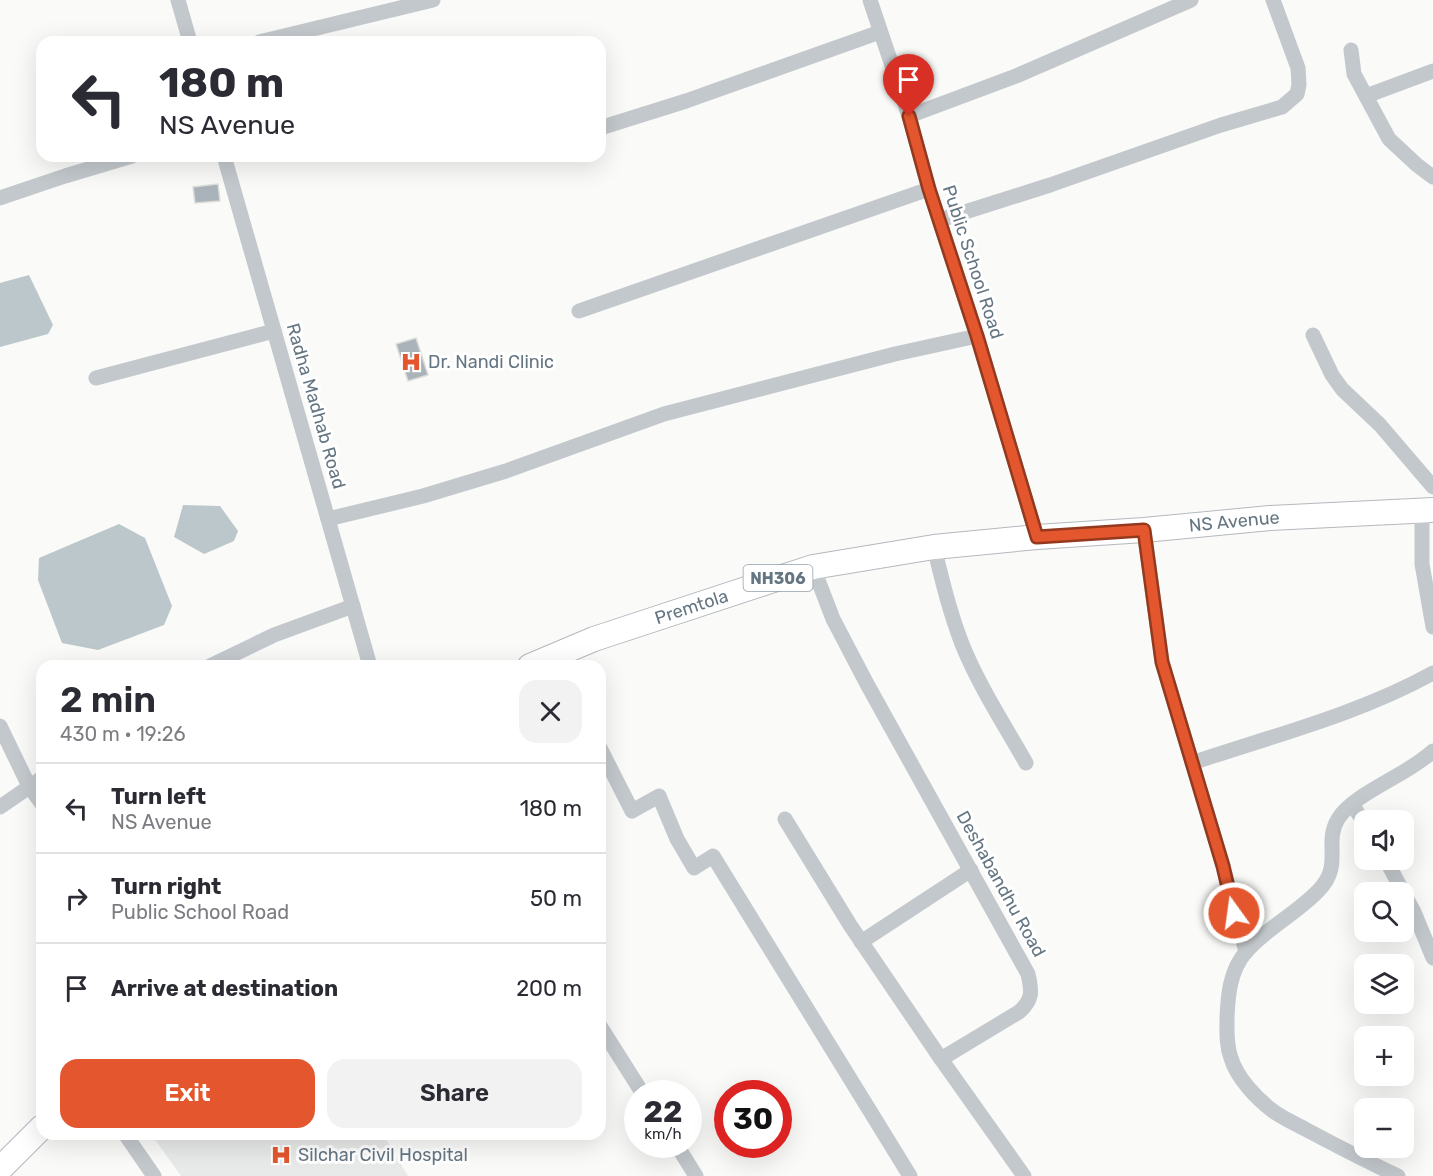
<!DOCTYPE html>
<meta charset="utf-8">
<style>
body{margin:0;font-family:Rubik,sans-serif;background:#f2f2f3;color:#2b2b33;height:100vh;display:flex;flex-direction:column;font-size:22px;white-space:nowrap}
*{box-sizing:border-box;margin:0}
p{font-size:20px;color:#7c7c81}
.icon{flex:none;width:33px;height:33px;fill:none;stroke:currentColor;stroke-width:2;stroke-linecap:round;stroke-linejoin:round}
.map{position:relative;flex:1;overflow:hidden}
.side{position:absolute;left:36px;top:660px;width:570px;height:480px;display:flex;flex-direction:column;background:#fff;border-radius:18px;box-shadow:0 6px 24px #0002}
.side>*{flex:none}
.top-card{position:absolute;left:36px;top:36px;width:570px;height:126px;border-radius:18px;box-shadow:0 6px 24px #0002;background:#fff;color:#2b2b33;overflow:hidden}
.fabs{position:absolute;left:1354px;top:810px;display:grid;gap:12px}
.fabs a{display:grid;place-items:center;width:60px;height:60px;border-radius:12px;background:#fff;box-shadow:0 6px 24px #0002;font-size:30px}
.speed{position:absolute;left:624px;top:1080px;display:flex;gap:12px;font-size:30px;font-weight:700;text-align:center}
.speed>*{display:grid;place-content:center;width:78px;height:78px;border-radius:50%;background:#fff;box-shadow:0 6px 24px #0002;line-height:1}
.speed small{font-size:15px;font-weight:400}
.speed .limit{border:9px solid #d22;background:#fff;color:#111}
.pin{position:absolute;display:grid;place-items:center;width:51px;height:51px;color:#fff;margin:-62px -26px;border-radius:50% 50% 50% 0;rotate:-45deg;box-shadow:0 0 6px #0007}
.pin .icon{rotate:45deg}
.me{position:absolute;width:66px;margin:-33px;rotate:346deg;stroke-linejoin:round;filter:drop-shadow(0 0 4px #0008)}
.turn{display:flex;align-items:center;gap:21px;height:126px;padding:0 24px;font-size:27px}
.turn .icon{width:78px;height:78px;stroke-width:2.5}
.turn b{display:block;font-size:42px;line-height:51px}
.round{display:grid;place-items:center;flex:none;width:63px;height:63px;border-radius:18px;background:#f2f2f3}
.overview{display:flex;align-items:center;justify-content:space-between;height:102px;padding:0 24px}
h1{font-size:36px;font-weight:600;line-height:45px}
.primary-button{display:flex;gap:12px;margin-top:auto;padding:12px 24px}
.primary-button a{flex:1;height:69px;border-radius:18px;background:#e4572e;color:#fff;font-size:24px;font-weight:600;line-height:69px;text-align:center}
.primary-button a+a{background:#f2f2f3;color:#2b2b33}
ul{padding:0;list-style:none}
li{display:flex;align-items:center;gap:18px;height:90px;padding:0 24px;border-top:2px solid #e1e1e2}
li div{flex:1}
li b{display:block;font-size:22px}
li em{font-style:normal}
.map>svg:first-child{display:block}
</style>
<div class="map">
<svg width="1433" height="1176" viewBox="0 0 1433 1176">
<rect width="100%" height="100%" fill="#fafaf8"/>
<!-- built -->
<path fill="#e8e9e9" d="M151,1134h232l25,42h-227z"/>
<!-- water -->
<g fill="#bbc7cb">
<path d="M29,275l24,50 -5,9 -48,13v-64z"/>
<path d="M183,505l37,1 18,25 -4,10 -30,13 -30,-17z"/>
<path d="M119,524l26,14 27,68 -8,19 -66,25 -36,-7 -24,-63 1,-22z"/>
</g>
<!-- building -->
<g fill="#aab3b9" stroke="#dcdcda" stroke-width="1.5">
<path d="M218,184l2,17 -25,2 -2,-16z"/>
<path d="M416,338l12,37 -20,6 -12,-37z"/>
</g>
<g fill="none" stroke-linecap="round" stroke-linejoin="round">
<!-- trunk casing -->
<g stroke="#b4b9bd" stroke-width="26">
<g id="trunk">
<path id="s1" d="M530,666l64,-27 219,-72 121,-20 103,-10 107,-7 126,-12 163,-8"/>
<path d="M0,1169l42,-42"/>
</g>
</g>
<!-- minor -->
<g stroke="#c3c8cc" stroke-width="15">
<path d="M178,0l12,42"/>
<path d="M870,0l39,116 20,73 48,147 60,201"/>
<path d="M259,42l174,-42"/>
<path d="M1351,50l3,24 35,65 28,26 16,12"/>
<path d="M1366,96l67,-25"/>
<path d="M909,116l107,-40 175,-76"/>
<path d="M600,128l86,-27 194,-69"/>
<path d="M224,156l146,510"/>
<path d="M0,198l65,-22 67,-20"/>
<path d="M940,220l110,-35 171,-60 61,-18 15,-13 2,-9 -1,-17 -25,-68"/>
<path d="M579,311l350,-122"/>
<path d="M1313,335l19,40 10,14 38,36 53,62"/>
<path d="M96,378l178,-47"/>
<path d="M1422,511v53l11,63"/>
<path d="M328,519l95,-23 83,-25 158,-57 231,-60 82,-18"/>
<path d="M1144,530l18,132 61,204 23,86"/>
<path d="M934,547c8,33 16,66 28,97 17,42 42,80 64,119"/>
<path d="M813,567l20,52 34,65 161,290c4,17 5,26 -9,38l-78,47 83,117"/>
<path d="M210,666l64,-31 79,-29"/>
<path d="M0,726l29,60 13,18"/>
<path d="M600,748l32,63 27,-15 18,43 17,29 19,-12 197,320"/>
<path d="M1192,763c80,-27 167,-49 241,-90"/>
<path d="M1352,804l13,20"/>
<path d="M0,807l42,-29"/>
<path d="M785,819l65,106 91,134"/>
<path d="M1386,860l17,32"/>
<path d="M1404,894l10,18 19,46"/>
<path d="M861,942l110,-72"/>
<path d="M600,1026l43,68"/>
<path d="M125,1134l29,42"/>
<path d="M676,1144l20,32"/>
<path d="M1398,1176c-32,-15 -63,-31 -93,-47 -11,-6 -23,-11 -32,-18 -17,-13 -36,-33 -42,-53 -5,-13 -4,-27 -4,-41 1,-22 3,-46 18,-64 20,-24 51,-39 73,-62 26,-26 5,-47 20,-72 16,-26 70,-44 95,-68"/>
</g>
<!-- trunk -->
<use href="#trunk" stroke="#fff" stroke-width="24"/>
</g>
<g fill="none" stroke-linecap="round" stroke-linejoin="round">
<!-- route casing -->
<g stroke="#94391e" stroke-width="15">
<path id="route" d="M909,116l20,73 48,147 60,201 107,-7 18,132 61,204 11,47"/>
</g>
<!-- route -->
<use href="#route" stroke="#e4572e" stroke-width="10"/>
</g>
<!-- icons -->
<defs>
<g id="hospital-bare" transform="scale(1.62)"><path d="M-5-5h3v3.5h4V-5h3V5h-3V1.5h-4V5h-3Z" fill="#e4572e" stroke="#fff" stroke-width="2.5" paint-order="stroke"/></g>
</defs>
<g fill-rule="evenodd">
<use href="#hospital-bare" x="411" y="362"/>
<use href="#hospital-bare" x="281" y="1155"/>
</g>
<g text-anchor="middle" stroke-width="6" stroke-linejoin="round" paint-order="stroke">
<!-- shield labels -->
<rect fill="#fff" stroke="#939fa8" stroke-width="1.5" x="743.5" y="565" width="69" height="26" rx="4.5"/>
<g font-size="16" font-weight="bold" fill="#657683">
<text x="778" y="584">NH306</text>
</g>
<!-- street labels -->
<g font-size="18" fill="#657683" stroke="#fff">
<text transform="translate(973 262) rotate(72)" y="6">Public School Road</text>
<text transform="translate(316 406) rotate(74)" y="6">Radha Madhab Road</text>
<text dy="6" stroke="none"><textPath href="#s1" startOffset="724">NS Avenue</textPath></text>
<text dy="6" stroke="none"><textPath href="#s1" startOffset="172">Premtola</textPath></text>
<text transform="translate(1001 884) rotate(61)" y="6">Deshabandhu Road</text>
</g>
<!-- poi labels -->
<g font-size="18" fill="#657683" stroke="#fff" text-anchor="start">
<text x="428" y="368">Dr. Nandi Clinic</text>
<text x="298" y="1161">Silchar Civil Hospital</text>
</g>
</g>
</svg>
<div class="fabs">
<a><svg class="icon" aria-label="sound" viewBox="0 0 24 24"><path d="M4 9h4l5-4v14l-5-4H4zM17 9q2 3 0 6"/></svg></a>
<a><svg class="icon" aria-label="search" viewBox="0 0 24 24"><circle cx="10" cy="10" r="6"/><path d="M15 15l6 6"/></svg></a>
<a><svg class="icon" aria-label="layers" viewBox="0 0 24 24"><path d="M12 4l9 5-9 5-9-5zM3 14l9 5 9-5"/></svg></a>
<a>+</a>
<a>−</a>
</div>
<div class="speed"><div>22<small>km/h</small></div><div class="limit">30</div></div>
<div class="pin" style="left:909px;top:116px;background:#d93025"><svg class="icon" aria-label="arrive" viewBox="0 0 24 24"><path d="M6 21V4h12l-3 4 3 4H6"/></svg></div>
<svg class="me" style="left:1234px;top:913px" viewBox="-20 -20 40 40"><circle r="17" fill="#e4572e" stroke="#fff" stroke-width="3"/><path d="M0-11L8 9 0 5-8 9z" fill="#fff"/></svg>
<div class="top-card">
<div class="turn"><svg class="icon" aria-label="left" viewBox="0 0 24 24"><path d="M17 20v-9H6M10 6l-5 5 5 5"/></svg><div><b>180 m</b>NS Avenue</div></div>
</div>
<section class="side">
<div class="overview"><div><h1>2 min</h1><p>430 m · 19:26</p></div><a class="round"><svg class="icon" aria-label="close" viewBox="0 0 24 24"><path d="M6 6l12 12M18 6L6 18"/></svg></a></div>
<ul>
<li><svg class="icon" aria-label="left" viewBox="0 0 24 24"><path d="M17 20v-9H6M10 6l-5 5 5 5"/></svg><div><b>Turn left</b><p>NS Avenue</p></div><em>180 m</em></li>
<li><svg class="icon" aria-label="right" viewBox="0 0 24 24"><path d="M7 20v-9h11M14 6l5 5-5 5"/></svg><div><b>Turn right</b><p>Public School Road</p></div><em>50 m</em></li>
<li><svg class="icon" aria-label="arrive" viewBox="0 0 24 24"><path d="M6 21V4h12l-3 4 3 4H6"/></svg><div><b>Arrive at destination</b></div><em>200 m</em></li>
</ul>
<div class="primary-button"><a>Exit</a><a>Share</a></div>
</section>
</div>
